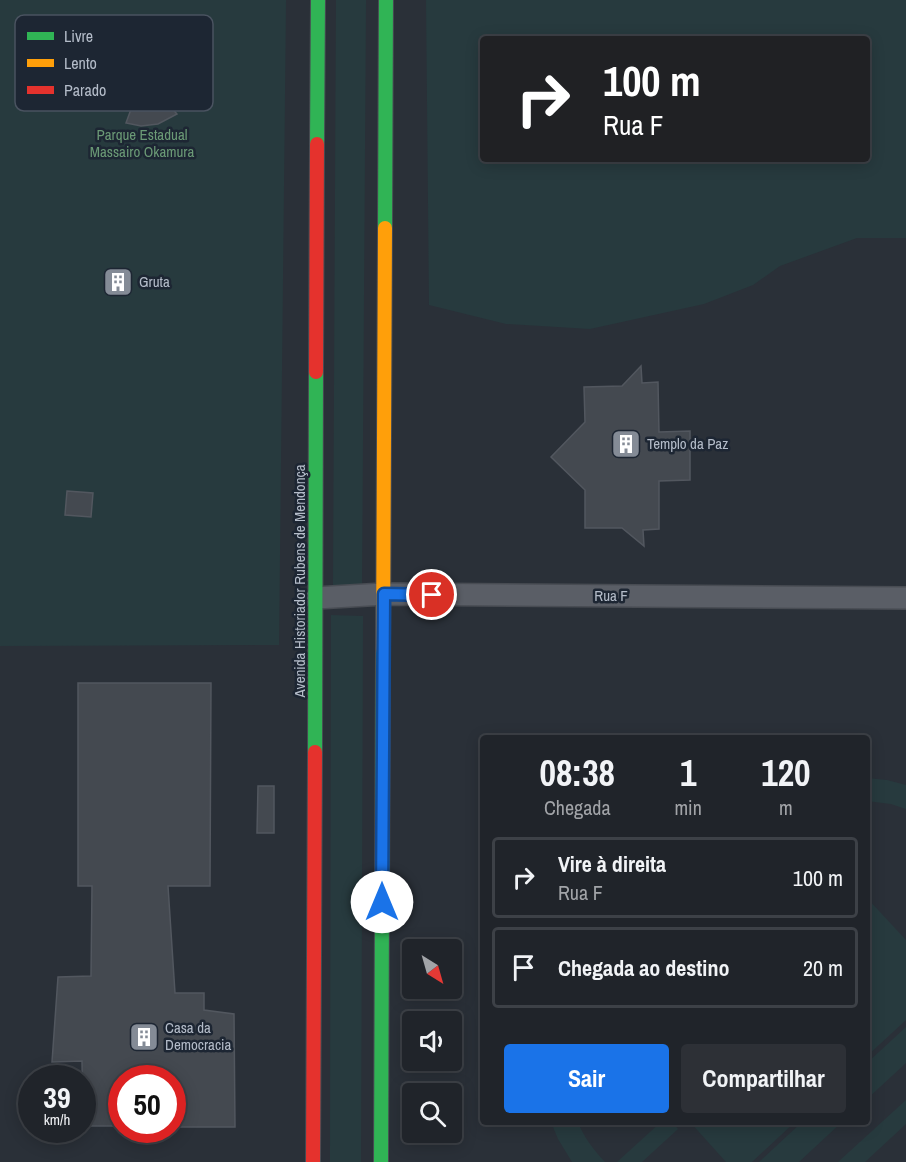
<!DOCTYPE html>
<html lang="pt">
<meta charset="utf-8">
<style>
body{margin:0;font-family:"Archivo Narrow",sans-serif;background:#2d3036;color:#f1f3f6;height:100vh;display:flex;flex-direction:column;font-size:22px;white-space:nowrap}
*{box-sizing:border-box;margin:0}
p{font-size:20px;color:#a2a4a8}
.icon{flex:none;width:33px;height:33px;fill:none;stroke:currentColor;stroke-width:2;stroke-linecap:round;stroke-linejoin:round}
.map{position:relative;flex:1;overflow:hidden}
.panel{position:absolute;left:480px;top:735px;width:390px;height:390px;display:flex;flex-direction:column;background:#20242a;border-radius:6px;box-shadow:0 3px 15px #0003,0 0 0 2px #3d4147}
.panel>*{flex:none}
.hud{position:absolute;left:480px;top:36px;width:390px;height:126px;border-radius:6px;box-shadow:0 3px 15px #0003,0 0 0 2px #3d4147;background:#202124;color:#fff;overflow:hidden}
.needle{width:39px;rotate:143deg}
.buttons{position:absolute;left:402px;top:939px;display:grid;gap:12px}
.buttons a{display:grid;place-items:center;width:60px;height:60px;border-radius:6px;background:#20242a;box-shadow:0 3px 15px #0003,0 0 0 2px #3d4147;font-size:30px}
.speed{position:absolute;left:18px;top:1065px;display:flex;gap:12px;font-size:30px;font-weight:700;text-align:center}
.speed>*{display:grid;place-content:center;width:78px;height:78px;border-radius:50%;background:#20242a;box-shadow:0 3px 15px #0003,0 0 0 2px #3d4147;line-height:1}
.speed small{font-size:15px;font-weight:400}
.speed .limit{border:9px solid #d22;background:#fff;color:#111}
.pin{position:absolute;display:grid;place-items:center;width:51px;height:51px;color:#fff;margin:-26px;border:3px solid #fff;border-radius:50%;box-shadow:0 2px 6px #0007}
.me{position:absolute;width:66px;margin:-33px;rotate:0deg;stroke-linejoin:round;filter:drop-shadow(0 0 4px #0008)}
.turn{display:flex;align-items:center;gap:21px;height:126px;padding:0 24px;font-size:27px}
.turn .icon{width:78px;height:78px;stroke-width:2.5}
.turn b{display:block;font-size:42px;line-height:51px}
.eta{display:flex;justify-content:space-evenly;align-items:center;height:102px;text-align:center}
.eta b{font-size:36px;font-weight:800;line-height:42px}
.action{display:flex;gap:12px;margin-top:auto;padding:12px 24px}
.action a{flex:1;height:69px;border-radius:6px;background:#1a73e8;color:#fff;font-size:24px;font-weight:800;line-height:69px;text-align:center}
.action a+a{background:#2d3036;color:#f1f3f6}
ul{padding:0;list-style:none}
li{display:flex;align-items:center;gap:18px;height:81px;margin:0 12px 9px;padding:0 12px;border:3px solid #3d4147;border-radius:6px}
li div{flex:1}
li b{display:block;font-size:22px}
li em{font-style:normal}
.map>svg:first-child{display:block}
</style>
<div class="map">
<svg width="906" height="1162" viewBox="0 0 906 1162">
<rect width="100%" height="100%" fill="#2a3038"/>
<!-- green -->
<g fill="#273a3e" fill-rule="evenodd">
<path d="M0,0h286l-7,645 -279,1z"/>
<path d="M336,0h30l-4,584 -29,2z"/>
<path d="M426,0h480v238h-49l-77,28 -27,19 -49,19 -114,25 -84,-5 -77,-19zM483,39h384v120h-384z"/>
<path d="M331,615l32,1 -2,546h-31z"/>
<path d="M867,778l20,2 19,5v24l-15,-5 -24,-3z"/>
<path d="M867,898l39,42v80l-39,36z"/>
<path d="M906,1027v36l-39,36v-36z"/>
<path d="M906,1100v24l-41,38h-27z"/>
<path d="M551,1122h27c6,16 16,28 27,40h-33l-14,-23z"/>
<path d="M661,1122h11l6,7 -36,33h-25z"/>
<path d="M690,1122h105l-43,40h-26z"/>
<path d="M802,1122h40l-43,40h-40z"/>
</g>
<!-- building -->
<g fill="#444950" stroke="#52575f" stroke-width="1.5">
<path d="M146,35l21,6 -21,38 37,-21 5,33 -39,-8 28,31 -19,10 -17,2 -15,-3 8,-22 -1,1 -8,-12 -2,-12h-1l2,-5 2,-12 -11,-17 14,-6z"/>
<path d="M109,273l18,1v17h-18z"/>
<path d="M641,366l1,17 16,-1 1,50 31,-1v49l-31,1v48l-16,1 1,16 -22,-18h-37v-38l-34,-33 34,-35 -1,-35 38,-1z"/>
<path d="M67,491l26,2 -2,24 -26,-2z"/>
<path d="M78,683h133l-1,203h-42l7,107h29v17l30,4 1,113h-63v-49h-50v48h-39l-1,-65 -30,1 6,-85 33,-1 1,-90h-14z"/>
<path d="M258,786h16v47h-17z"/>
</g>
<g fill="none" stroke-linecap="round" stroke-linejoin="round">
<!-- street casing -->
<g stroke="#484c53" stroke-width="24">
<path id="street" d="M316,598l68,-4 522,4"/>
</g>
<!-- fast casing -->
<g stroke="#484c53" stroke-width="16">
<g id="fast">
<path d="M317,144l1,-144"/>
<path d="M385,228l1,-228"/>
<path d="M315,752l1,-380"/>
<path d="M381,1162l2,-513"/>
</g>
</g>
<!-- slow casing -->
<g stroke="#484c53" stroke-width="16">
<path id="slow" d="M383,649l2,-421"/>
</g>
<!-- jam casing -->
<g stroke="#484c53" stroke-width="16">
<g id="jam">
<path d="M316,372l1,-228"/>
<path d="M313,1162l2,-410"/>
</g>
</g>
<!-- street -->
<use href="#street" stroke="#5a5e66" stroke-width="21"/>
<!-- fast -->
<use href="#fast" stroke="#30b455" stroke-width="14"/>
<!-- slow -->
<use href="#slow" stroke="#ff9f0a" stroke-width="14"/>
<!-- jam -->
<use href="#jam" stroke="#e5322d" stroke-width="14"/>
</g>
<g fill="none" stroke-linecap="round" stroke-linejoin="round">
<!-- route casing -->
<g stroke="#114b97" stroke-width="15">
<path id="route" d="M382,902l2,-308 48,1"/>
</g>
<!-- route -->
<use href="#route" stroke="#1a73e8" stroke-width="10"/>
</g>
<!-- icons -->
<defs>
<g id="building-square" transform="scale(1.5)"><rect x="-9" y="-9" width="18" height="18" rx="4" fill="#848b96" stroke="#1d2633"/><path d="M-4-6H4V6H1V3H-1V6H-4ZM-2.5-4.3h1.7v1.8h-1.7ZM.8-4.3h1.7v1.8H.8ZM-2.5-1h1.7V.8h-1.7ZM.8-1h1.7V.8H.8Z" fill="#fff"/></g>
</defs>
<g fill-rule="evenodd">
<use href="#building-square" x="118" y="282"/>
<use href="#building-square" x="626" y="444"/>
<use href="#building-square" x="144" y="1037"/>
</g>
<g text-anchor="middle" stroke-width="5" stroke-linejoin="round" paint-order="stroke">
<!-- park labels -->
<g font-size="15" fill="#6b9a76" stroke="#1d2633">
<text x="142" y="140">Parque Estadual<tspan x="142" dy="17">Massairo Okamura</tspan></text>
</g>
<!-- poi labels -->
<g font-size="15" fill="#b4bcc9" stroke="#1d2633" text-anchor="start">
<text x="139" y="287">Gruta</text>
<text x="647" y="449">Templo da Paz</text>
<text x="165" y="1033">Casa da<tspan x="165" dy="17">Democracia</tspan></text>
</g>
<!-- street labels -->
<g font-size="15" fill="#b4bcc9" stroke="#1d2633">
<text transform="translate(300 581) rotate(-90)" y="5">Avenida Historiador Rubens de Mendonça</text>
<text x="611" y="601">Rua F</text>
</g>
</g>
<!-- legend -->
<rect x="15" y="15" width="198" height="96" rx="9" fill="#1d2633" stroke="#4a5360" stroke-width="1.5"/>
<rect x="27" y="32" width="27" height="8" fill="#30b455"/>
<rect x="27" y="59" width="27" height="8" fill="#ff9f0a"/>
<rect x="27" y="86" width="27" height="8" fill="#e5322d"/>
<g font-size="16" fill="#b4bcc9">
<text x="64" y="42">Livre</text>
<text x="64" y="69">Lento</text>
<text x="64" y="96">Parado</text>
</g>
</svg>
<div class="buttons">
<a><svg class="needle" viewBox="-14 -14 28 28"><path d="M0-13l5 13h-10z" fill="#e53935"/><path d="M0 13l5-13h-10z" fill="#a2a4a8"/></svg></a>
<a><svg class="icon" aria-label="sound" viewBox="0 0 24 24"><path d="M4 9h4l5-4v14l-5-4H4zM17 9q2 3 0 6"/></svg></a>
<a><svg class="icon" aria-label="search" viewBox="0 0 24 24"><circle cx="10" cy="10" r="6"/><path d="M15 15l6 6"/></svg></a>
</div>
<div class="speed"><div>39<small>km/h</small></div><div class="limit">50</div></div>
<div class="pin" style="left:432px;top:595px;background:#d93025"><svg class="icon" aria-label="arrive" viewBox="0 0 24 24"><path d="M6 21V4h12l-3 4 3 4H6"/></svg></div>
<svg class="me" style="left:382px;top:902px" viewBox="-20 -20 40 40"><circle r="19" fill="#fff"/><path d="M0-13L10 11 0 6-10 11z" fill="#1a73e8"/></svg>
<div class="hud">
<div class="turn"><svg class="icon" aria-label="right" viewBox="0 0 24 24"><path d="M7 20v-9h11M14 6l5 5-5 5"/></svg><div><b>100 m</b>Rua F</div></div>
</div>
<section class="panel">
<div class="eta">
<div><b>08:38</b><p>Chegada</p></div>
<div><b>1</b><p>min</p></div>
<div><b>120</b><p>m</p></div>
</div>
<ul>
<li><svg class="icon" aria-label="right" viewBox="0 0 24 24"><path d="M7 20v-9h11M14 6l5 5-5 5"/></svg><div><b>Vire à direita</b><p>Rua F</p></div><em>100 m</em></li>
<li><svg class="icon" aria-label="arrive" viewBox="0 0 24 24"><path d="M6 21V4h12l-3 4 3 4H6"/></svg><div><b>Chegada ao destino</b></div><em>20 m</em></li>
</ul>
<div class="action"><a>Sair</a><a>Compartilhar</a></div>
</section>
</div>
